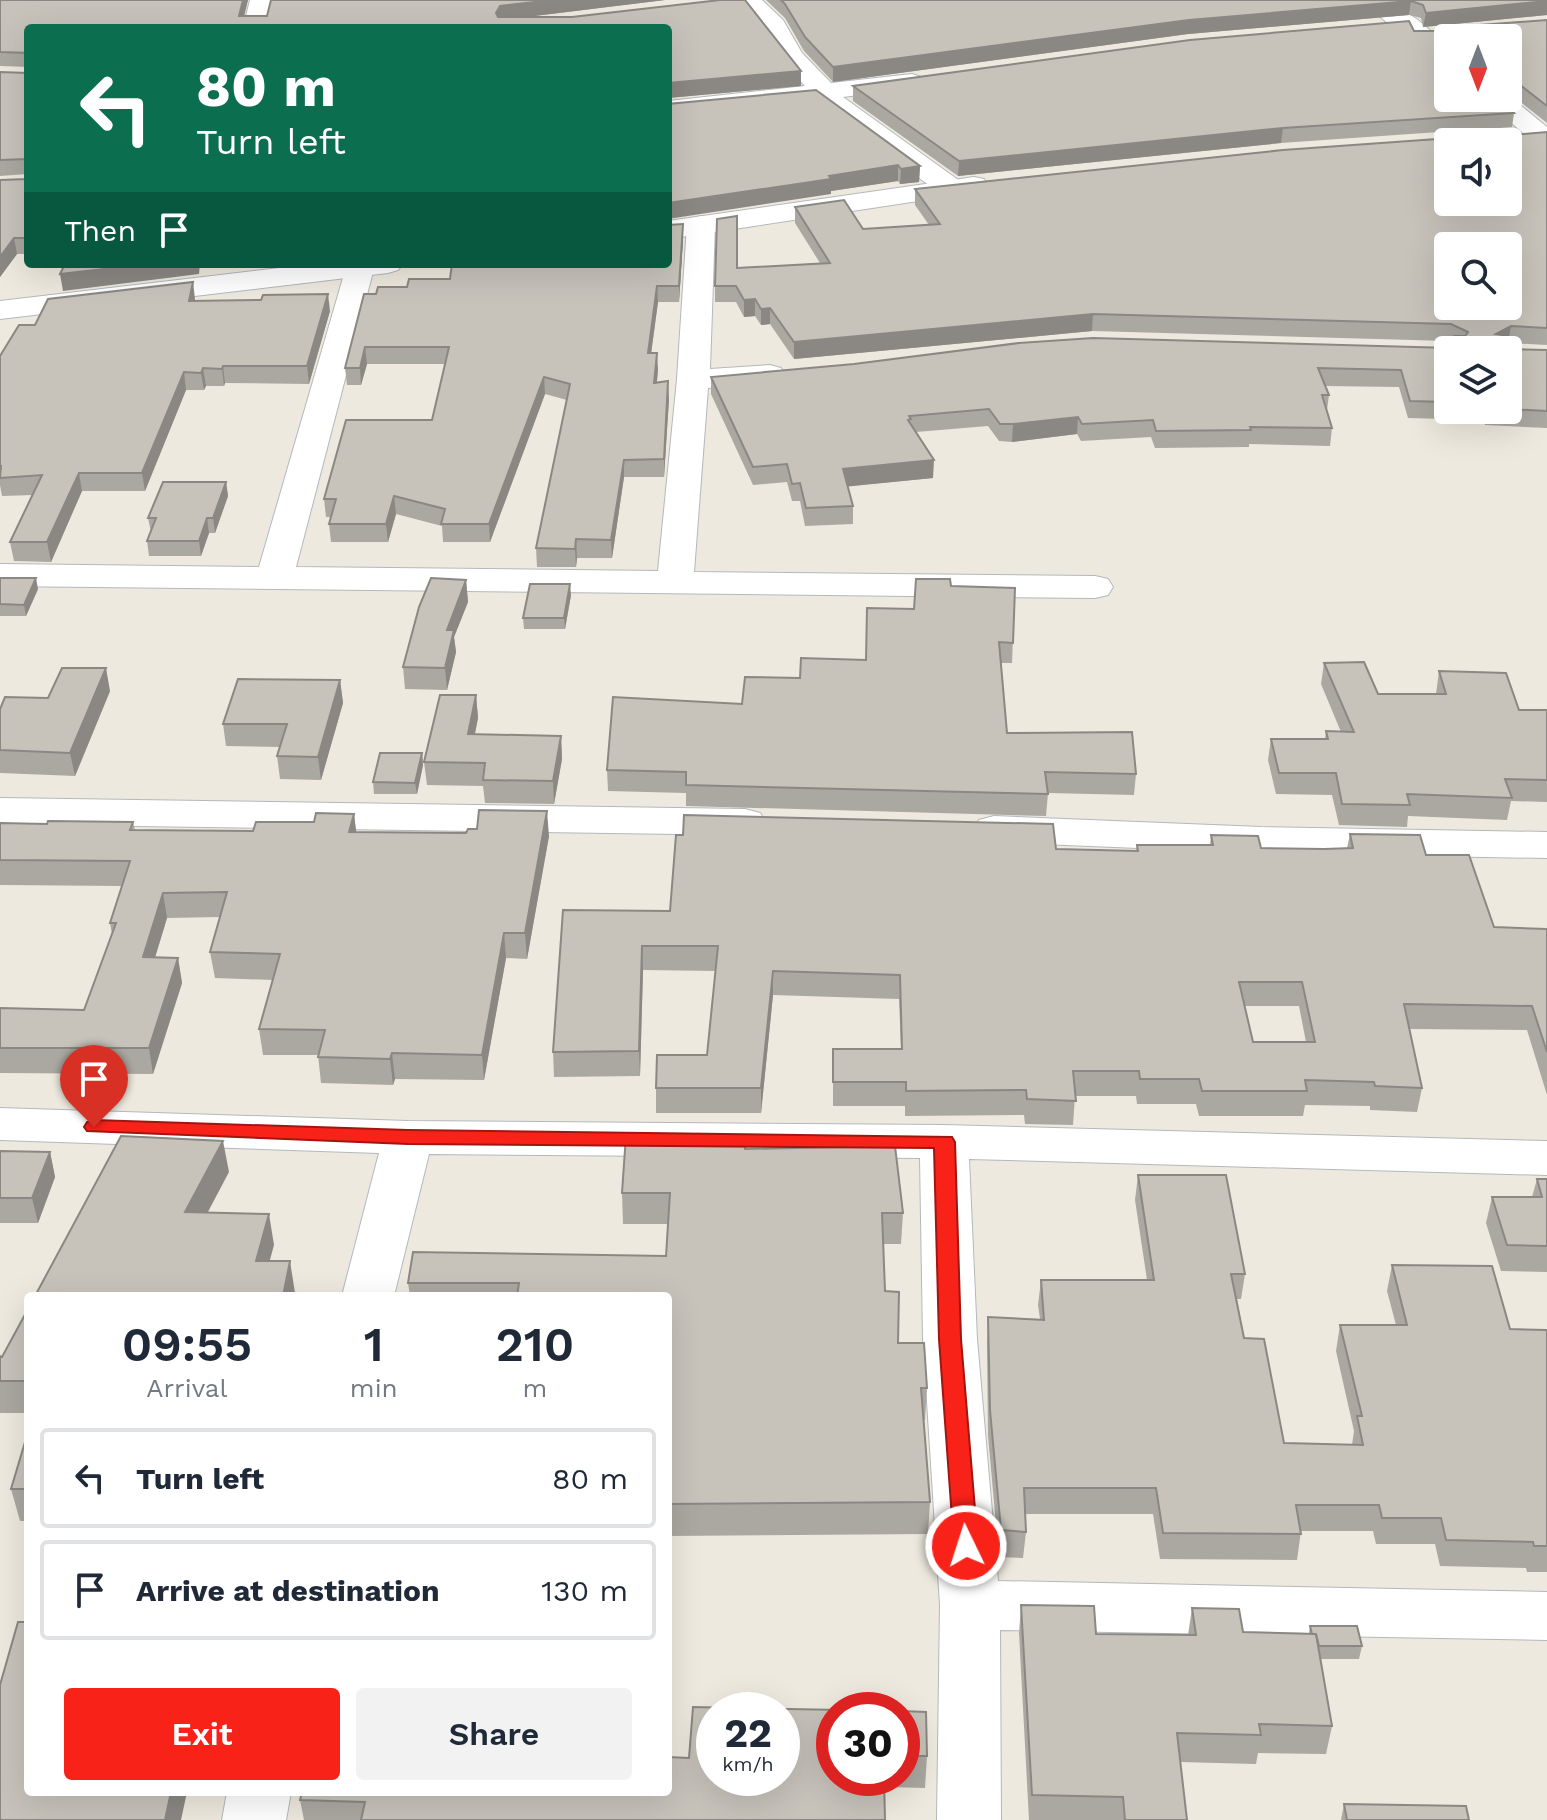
<!DOCTYPE html>
<style>
body{margin:0;font-family:"Work Sans",sans-serif;background:#f2f2f3;color:#1f2937;height:100vh;display:flex;flex-direction:column;font-size:30px;white-space:nowrap}
*{box-sizing:border-box;margin:0}
p{font-size:26px;color:#747a83}
.icon{flex:none;width:44px;height:44px;fill:none;stroke:currentColor;stroke-width:2;stroke-linecap:round;stroke-linejoin:round}
.map{position:relative;flex:1;overflow:hidden}
.panel{position:absolute;left:24px;top:1292px;width:648px;height:504px;display:flex;flex-direction:column;background:#fff;border-radius:8px;box-shadow:0 8px 32px #0002}
.panel>*{flex:none}
.hud{position:absolute;left:24px;top:24px;width:648px;height:244px;border-radius:8px;box-shadow:0 8px 32px #0002;background:#0b6e4f;color:#fff;overflow:hidden}
.needle{width:52px;rotate:180deg}
.controls{position:absolute;left:1434px;top:24px;display:grid;gap:16px}
.controls a{display:grid;place-items:center;width:88px;height:88px;border-radius:8px;background:#fff;box-shadow:0 8px 32px #0002;font-size:40px}
.speed{position:absolute;left:696px;top:1692px;display:flex;gap:16px;font-size:40px;font-weight:700;text-align:center}
.speed>*{display:grid;place-content:center;width:104px;height:104px;border-radius:50%;background:#fff;box-shadow:0 8px 32px #0002;line-height:1}
.speed small{font-size:20px;font-weight:400}
.speed .limit{border:12px solid #d22;background:#fff;color:#111}
.pin{position:absolute;display:grid;place-items:center;width:68px;height:68px;color:#fff;margin:-82px -34px;border-radius:50% 50% 50% 0;rotate:-45deg;box-shadow:0 0 8px #0007}
.pin .icon{rotate:45deg}
.me{position:absolute;width:88px;margin:-44px;rotate:356deg;stroke-linejoin:round;filter:drop-shadow(0 0 6px #0008)}
.turn{display:flex;align-items:center;gap:28px;height:168px;padding:0 40px;font-size:36px}
.turn .icon{width:104px;height:104px;stroke-width:2.5}
.turn b{display:block;font-size:56px;line-height:68px}
.then{display:flex;align-items:center;height:76px;padding:0 40px;background:#0003;gap:16px;font-size:30px}
.eta{display:flex;justify-content:space-evenly;align-items:center;height:136px;text-align:center}
.eta b{font-size:48px;font-weight:600;line-height:56px}
.primary-button{display:flex;gap:16px;margin-top:auto;padding:16px 40px}
.primary-button a{flex:1;height:92px;border-radius:8px;background:#f82219;color:#fff;font-size:32px;font-weight:600;line-height:92px;text-align:center}
.primary-button a+a{background:#f2f2f3;color:#1f2937}
ul{padding:0;list-style:none}
li{display:flex;align-items:center;gap:24px;height:100px;margin:0 16px 12px;padding:0 24px;border:4px solid #e0e1e3;border-radius:8px}
li div{flex:1}
li b{display:block;font-size:30px}
li em{font-style:normal}
.map>svg:first-child{display:block}
</style>
<div class="map">
<svg width="1547" height="1820" viewBox="0 0 1547 1820">
<rect width="100%" height="100%" fill="#ede9de"/>
<g fill="none" stroke-linecap="round" stroke-linejoin="round">
<!-- minor casing -->
<g stroke="#b4b8bd" stroke-width="2">
<g id="minor">
<path d="M250,0h24l-7,28h-24z"/>
<path d="M737,0h25l21,20 19,33 29,30 81,-9 9,3 4,5 -4,5 -78,10 118,85 4,6 -4,6 -10,2 -10,-2 -127,-93 -146,16v-16l137,-15 -22,-24 -19,-33z"/>
<path d="M1359,0h28l31,20 30,26v21l-9,-3z"/>
<path d="M1508,95l39,32v16l-14,-1 -50,-44h25z"/>
<path d="M701,216l10,3 4,6 -5,144 60,-4 11,3 5,7 -5,7 -73,6 -14,184 401,4 13,3 5,8 -5,8 -13,3 -1095,-12v-22l259,3 88,-303h24l3,4 -78,299 362,4 19,-192 10,-154 4,-6z"/>
<path d="M0,798l745,11 15,4 6,9 -6,9 -15,4 -745,-11z"/>
<path d="M994,816l267,11 286,5v26l-286,-5 -267,-11 -15,-4 -6,-9 6,-9z"/>
<path d="M0,1108l408,13 536,4 603,16v34l-578,-16 8,180 21,242 549,11v48l-547,-10 1,190h-64l3,-215 -17,-266 -3,-181 -491,-4 -35,142h-52l37,-143 -379,-13z"/>
<path d="M227,1792h64l-5,28h-64z"/>
</g>
</g>
<!-- tertiary casing -->
<g stroke="#b4b8bd" stroke-width="2">
<g id="tertiary">
<path d="M974,177l10,2 4,6 -4,6 -316,48v-18z"/>
<path d="M313,264h90l-5,6 -10,3 -388,46v-18z"/>
</g>
</g>
<!-- minor -->
<use href="#minor" fill="#fff" fill-rule="evenodd"/>
<!-- tertiary -->
<use href="#tertiary" fill="#fff" fill-rule="evenodd"/>
</g>
<!-- wall -->
<g fill="#aba8a1" fill-rule="evenodd">
<path d="M0,0h248l-4,16h23l4,-16h394l-139,17h46l148,-17h25l56,71v15l-133,12v-70h-640v226h-11l-17,23v-97l27,-1v-5l-27,2v-104l28,1v-6l-28,-1z"/>
<path d="M766,0h781v15l-124,12 -2,-9 -12,-3 -221,19 -355,48 -29,-31 -19,-33z"/>
<path d="M1547,20v103l-39,-31v-54l-60,60 66,15 -2,14 -39,3 38,5 36,-3v213l-39,-2 1,6 38,1v78l-62,-3 -1,-5 -76,-2 -9,-31 -74,-1 4,9 -2,15 5,18 -2,18 -81,-2v3l-94,1 -4,-11 -70,4 -4,-7 -65,8 -13,-1 -11,-15 -72,6 17,46 -85,8 5,20v18l-48,2 -5,-25h-8l-5,-19 -34,3 -42,-91v-17l740,-29 1,-5 -4,-2 -356,-10 -298,28 -24,-35 -9,1 -6,-9 -11,1 -8,-15h-21v-16l22,-18 83,-5 -25,-40v-16l68,22 66,-4 -14,-20v-16l536,-51 2,-7 -172,12 -323,33 -105,-75v-15l561,-55h36zM1448,350h60v60h-60z"/>
<path d="M668,104l252,62 -1,16 -19,2 -2,-3 -67,10v3z"/>
<path d="M683,240l-4,62h-21l-7,51 7,16 -1,14 12,16 -5,78h-40l-12,81h-35l-1,9h-39l-1,-19 31,-148 -22,-6 -55,148h-47l-1,-16 -46,-12 -8,28h-57l-2,-18 2,-7h-5l-2,-18 108,-79 13,-56h-78l-6,21h-14l-2,-17 31,-74 74,-15z"/>
<path d="M195,299v2l135,10 -21,73 -84,-1 -1,3h-18l-2,4h-18l-41,101h-63l-31,71 -37,-1 -4,-19 23,-47 -31,1 -2,-11v-129l35,-31z"/>
<path d="M226,482l2,14 -13,37h-6l-8,23h-52l-2,-15 4,-9 -3,-14z"/>
<path d="M0,578l38,11 -12,27h-26z"/>
<path d="M466,580l2,22 -14,35 2,15 -9,38 -42,-1 -2,-22z"/>
<path d="M951,586l64,2 -3,75h-12l7,70 129,41 -2,21 -86,-2 -2,23 -360,-10v-13l-78,-2 -1,-21 135,-66 58,-26 66,-18 48,-51z"/>
<path d="M571,595l-6,34h-41l-1,-11z"/>
<path d="M1324,663l54,31h58l3,-23 80,39h28v92l-36,-1 -4,19 -99,-4 -1,11 -68,-2 -7,-30 -56,-1 -8,-34 3,-21h54l1,-8 15,1 -20,-48z"/>
<path d="M340,680l3,23 -22,77 -41,-1 -3,-23 3,-9 -54,-1 -3,-22z"/>
<path d="M110,691l-35,85 -75,-3v-64l48,-11z"/>
<path d="M476,695l2,23 -3,16 86,2 1,23 -8,45 -69,-1 -2,-17 -56,-1 -3,-23z"/>
<path d="M422,753l1,12 -6,29h-43l-1,-12z"/>
<path d="M354,814l2,18 193,4 -22,123 -21,-1 -22,122 -89,-1 -2,6 -72,-2 -3,-28h-55l-4,-26 14,-49 -58,-2 -5,-26 10,-35 -53,1 -12,40h23l4,25 -29,91 -153,-1v-65l84,2 28,-76 -2,-11 12,-37 -122,-1v-62l47,1 86,-2 2,8 118,1 61,-9z"/>
<path d="M1350,834l76,21 68,72 53,2v166l-20,-65 -118,-1 13,59 -5,24 -47,-2v-4l-65,-1 -2,11h-104l-3,-12h-59l-1,-8h-61l-2,29 -48,-1 -1,-9 -119,1v-10h-72v-57h68l-2,-50 -126,-4 -12,118h-105v-25l51,-33 9,-84 -73,-1 -3,106 -86,1 -1,-25 117,-141 386,-62 80,2 1,-6h73l1,-10 50,13h86zM1245,1006h54l7,36h-53z"/>
<path d="M675,1141l71,8 157,64 -2,31h-18l2,47 13,52 29,45 -2,32h-1l6,82 -2,32 -260,2v-240h-258l-2,-13 258,-27 2,-32h-45l-1,-31z"/>
<path d="M0,1151l50,1 5,25 -17,46h-38z"/>
<path d="M1138,1175l107,99 -4,25h-4l7,39 40,105 68,2 2,-14 -18,-80 4,-26h56l-9,-34 5,-26 118,64 37,1v242h-20l-1,-4 -86,-2 -5,-22h-59l-3,-13h-72l-4,29 -137,-1 -7,-45h-128l1,18 -3,26 -24,-1 -11,-121 -1,-93 1,-26 52,2 -2,-14 3,-25h106l-12,-80z"/>
<path d="M1537,1179h10v93l-46,-1 -15,-48 6,-26h40z"/>
<path d="M28,1309v104h-28v-57l2,1z"/>
<path d="M28,1432v89h-8l-9,-32z"/>
<path d="M1021,1605l75,29 92,1 4,-27 51,24 66,1 1,-7 52,20 -3,13h-38l11,67 -6,28 -68,-1 -2,11 -76,-2 7,58h-158l-10,-187z"/>
<path d="M902,1711l25,45 -2,32 -40,-1v33h-581l-4,-20 534,-22h68z"/>
<path d="M1344,1804l125,16h-128z"/>
</g>
<!-- shaded-wall -->
<g fill="#8b8883">
<path d="M243,0h5l-7,28 -2,-12z"/>
<path d="M552,0h113l-164,20 -5,6v-13l4,-7z"/>
<path d="M1411,1l-2,14 -221,19 -355,48v-15l356,-47z"/>
<path d="M1547,1v14l-124,12 3,-14z"/>
<path d="M801,71v15l-133,12v-15z"/>
<path d="M1283,128l-2,15 -323,33 1,-15z"/>
<path d="M898,165v16l-67,10v3l-163,25v-16z"/>
<path d="M920,166l-1,16 -19,2 1,-15z"/>
<path d="M683,224v16l-4,62v-16z"/>
<path d="M14,238l3,16 -17,23v-20z"/>
<path d="M148,264h52l-1,10 -136,17 -3,-17z"/>
<path d="M193,282l2,17 -3,19 -3,-17z"/>
<path d="M657,286l1,16 -9,67 -1,-16z"/>
<path d="M328,294l2,17 -21,73 -2,-18z"/>
<path d="M755,299v17l-11,1v-17z"/>
<path d="M770,308v16l-9,1v-16z"/>
<path d="M1093,314l-1,17 -298,28v-17z"/>
<path d="M1511,326l-3,17 -12,-9z"/>
<path d="M365,347l2,17 -6,21 -1,-17z"/>
<path d="M657,353l1,16 -3,31 -1,-17z"/>
<path d="M223,366l2,17 -1,3 -2,-17z"/>
<path d="M203,368l3,18 -2,4 -3,-17z"/>
<path d="M184,372l2,18 -41,101 -3,-18z"/>
<path d="M544,377l1,17 -55,148 -1,-18z"/>
<path d="M668,381l1,18 -5,78v-18z"/>
<path d="M1078,417l-1,17 -65,8 1,-18z"/>
<path d="M624,460v17l-12,81 -1,-18z"/>
<path d="M934,460l-1,18 -90,9v-18z"/>
<path d="M79,473l3,18 -31,71 -4,-20z"/>
<path d="M226,482l2,14 -13,37 -2,-15z"/>
<path d="M394,496l2,18 -8,28 -2,-18z"/>
<path d="M207,518l2,15 -8,23 -2,-15z"/>
<path d="M576,539l1,19 -1,9 -1,-18z"/>
<path d="M36,578l2,11 -12,27 -2,-11z"/>
<path d="M466,580l2,22 -14,35 2,15 -9,38 -2,-22 2,-38z"/>
<path d="M570,584l1,11 -6,34 -1,-11z"/>
<path d="M106,668l4,23 -35,85 -5,-23z"/>
<path d="M340,680l3,23 -22,77 -3,-23z"/>
<path d="M476,695l2,23 -8,39 -2,-23z"/>
<path d="M561,736l1,23 -8,45 -1,-23z"/>
<path d="M422,753l1,12 -6,29 -2,-11z"/>
<path d="M547,811l2,25 -22,123 -2,-26z"/>
<path d="M354,814l3,24 -8,-6z"/>
<path d="M163,893l4,25 -20,65 -4,-26z"/>
<path d="M504,933l2,25 -22,122 -2,-25z"/>
<path d="M642,946l1,24 -3,106 -1,-25z"/>
<path d="M178,958l4,25 -29,91 -4,-26z"/>
<path d="M773,971v24l-12,118v-25z"/>
<path d="M392,1053l3,26 -2,6 -3,-26z"/>
<path d="M223,1141l6,31 -38,72 -6,-32z"/>
<path d="M50,1152l5,25 -17,46 -6,-25z"/>
<path d="M269,1214l5,31 -13,48 -5,-32z"/>
<path d="M290,1261l5,32 -1,3h-11z"/>
<path d="M171,1792h16l-6,28h-16z"/>
</g>
<!-- building -->
<g fill="#c7c3bb" stroke="#8b8883" stroke-width="2" fill-rule="evenodd">
<path d="M0,0h243l-4,16h28l4,-16h281l-52,6 -4,7 2,4h74l148,-17h25l56,71 -133,12v-55h-640v210h-14l-14,19v-77l27,-1v-20l-27,1v-88l28,1v-20l-28,-1z"/>
<path d="M781,0h766v1l-121,12 -3,-8 -12,-4 -222,19 -356,47 -28,-30 -20,-33z"/>
<path d="M1547,20v86l-37,-29 -2,3v-42h-60v60h50l16,15 -231,15 -324,33 -106,-75 337,-46 219,-19 5,10h36l3,-4z"/>
<path d="M816,90l104,76 -19,3 -3,-4 -69,11 2,3 -163,24v-99z"/>
<path d="M1453,130h55l3,5 36,-3v196l-36,-2 -15,8 12,2 1,13 38,1v61l-39,-2v-59h-60v52l-38,-1 -9,-31 -83,-2 11,27h-7l10,33 -82,-1 1,3 -95,1 -3,-11 -71,4 -4,-7 -65,7h-13l-11,-15 -80,7 2,3 -3,1 26,40 -91,9 10,37 -47,2 -6,-25 -8,1 -5,-20 -34,3 -42,-90 143,-13 165,-21 74,-5 358,10 3,-12h11l3,-4 -17,-8 -358,-10 -299,28 -24,-34 -9,1 -6,-10 -11,1 -8,-14h-21l2,-67 20,-3v52l93,-5 -35,-56 49,-7 19,29 77,-5 -25,-35 368,-39 168,-12zM1448,142h60v60h-60zM1448,246h60v60h-60z"/>
<path d="M683,224l-4,62h-22l-9,67h9l-3,30 14,-2 -4,78 -40,1 -13,80 -35,-1 -1,10 -39,-1 34,-164 -26,-7 -55,147h-48l4,-15 -51,-13 -8,28h-57l7,-25h-12l22,-79h86l17,-73h-84l-5,21h-15l19,-74h12l2,-7h29l2,-8h41l2,-15h216v-39z"/>
<path d="M65,264h83l-88,10z"/>
<path d="M193,282l-4,19 72,-1 2,-5 65,-1 -21,72h-84l-1,3 -19,-1 -2,5 -17,-1 -42,101h-63l-32,69h-37l32,-67 -42,3 1,-12h-1v-110l19,-31h16l13,-26z"/>
<path d="M163,482h63l-13,36h-6l-8,23h-52l9,-23h-8z"/>
<path d="M0,578h36l-12,27 -24,-1z"/>
<path d="M431,578l35,2 -19,50h7l-9,38 -42,-1 16,-60z"/>
<path d="M916,579h34l1,7 64,2 -2,55 -14,-1 8,91 125,-1 4,42 -91,-2 3,22 -362,-9v-13l-79,-2 6,-73 129,7 3,-27 55,1 1,-20 65,2 1,-52 47,1z"/>
<path d="M530,584h40l-6,34h-41z"/>
<path d="M1364,662l14,32h68l-7,-23 67,2 13,37h28v70l-42,-1 7,19 -105,-4 3,11 -68,-1 -6,-31h-57l-8,-34h57l-2,-8 28,1 -30,-69z"/>
<path d="M62,668h44l-36,85 -70,-3v-41l5,-12 43,1z"/>
<path d="M238,679l102,1 -22,77 -41,-1 10,-32h-64z"/>
<path d="M440,695h36l-8,39 93,2 -8,45 -70,-1 2,-17 -61,-1z"/>
<path d="M380,753h42l-7,30 -42,-1z"/>
<path d="M479,810l68,1 -22,122h-21l-22,122 -90,-2 -2,6 -72,-2 7,-27 -66,-1 21,-75 -70,-2 17,-60 -64,1 -20,64 35,1 -29,90h-149v-40l84,2 32,-87h-6l20,-62 -130,-1v-37l47,1 1,-3 85,1 -3,8 123,1 3,-9h58l2,-9 38,1 -5,18 117,1 2,-4h9z"/>
<path d="M684,815l369,9 3,25 82,2 -1,-6h76l-2,-10 47,1 3,12 63,1 29,-1 -3,-14 70,1 6,20h43l25,72 53,2v123l-15,-46 -128,-2 18,84 -47,-2 -1,-4 -69,-2 2,11h-105l-3,-12h-59l-1,-8h-66l3,30 -49,-2 -1,-9 -120,1v-9h-73v-33h69l-2,-74 -127,-4 -12,117h-105l1,-33h50l11,-109h-76l-3,105 -86,1 10,-142 107,1 6,-76h7zM1239,982h63l13,60h-62z"/>
<path d="M626,1135l49,1v5l71,2 -1,6 150,-3 8,67h-21l3,78 14,1 -1,51h26l3,45h-6l9,114 -262,2v-208h-151l2,-13h-111l5,-31 253,4 4,-63h-48z"/>
<path d="M121,1136l102,5 -38,71 84,2 -13,47h34l-7,35h-248z"/>
<path d="M0,1151l50,1 -18,46h-32z"/>
<path d="M1138,1175h88l19,99h-14l13,64 20,1 20,104 79,2 -6,-29h5l-22,-91h67l-15,-60 100,1 18,63 37,1v216h-13l-1,-4 -87,-2 -5,-22h-59l-3,-13h-83l5,29 -138,-1 -7,-45h-132l2,44 -25,-2 -11,-120 -2,-93 56,3 -3,-40h113z"/>
<path d="M1537,1179h10v67l-40,-1 -15,-48h50z"/>
<path d="M28,1309v72h-28v-25l2,1z"/>
<path d="M28,1432v57h-17z"/>
<path d="M1021,1605l73,1 2,28 100,1 -4,-27 47,1 4,23 73,2 16,92 -73,-2 2,11 -84,-2 10,87h-62l-2,-23 -91,-2z"/>
<path d="M18,1622h10v170h143l-6,28h-165v-135z"/>
<path d="M1310,1626h47l5,20h-43l-3,-12h-4z"/>
<path d="M693,1707l149,3h-8v68h50l1,42h-524l4,-18 -65,-2 2,-8h366v-35l21,1zM714,1710h68v68h-68z"/>
<path d="M902,1711l24,1 1,44h-25z"/>
<path d="M1344,1804l122,2 3,14h-122z"/>
</g>
<!-- route -->
<path fill="#f82219" stroke="#a11610" stroke-width="2" d="M94,1120l314,10 544,7 3,5 6,197 17,207 -4,6 -8,3 -9,-3 -3,-6 -15,-207 -5,-191 -526,-4 -321,-13 -3,-4 3,-5z"/>
</svg>
<div class="controls">
<a><svg class="needle" viewBox="-14 -14 28 28"><path d="M0-13l5 13h-10z" fill="#e53935"/><path d="M0 13l5-13h-10z" fill="#747a83"/></svg></a>
<a><svg class="icon" aria-label="sound" viewBox="0 0 24 24"><path d="M4 9h4l5-4v14l-5-4H4zM17 9q2 3 0 6"/></svg></a>
<a><svg class="icon" aria-label="search" viewBox="0 0 24 24"><circle cx="10" cy="10" r="6"/><path d="M15 15l6 6"/></svg></a>
<a><svg class="icon" aria-label="layers" viewBox="0 0 24 24"><path d="M12 4l9 5-9 5-9-5zM3 14l9 5 9-5"/></svg></a>
</div>
<div class="speed"><div>22<small>km/h</small></div><div class="limit">30</div></div>
<div class="pin" style="left:94px;top:1127px;background:#d93025"><svg class="icon" aria-label="arrive" viewBox="0 0 24 24"><path d="M6 21V4h12l-3 4 3 4H6"/></svg></div>
<svg class="me" style="left:966px;top:1546px" viewBox="-20 -20 40 40"><circle r="17" fill="#f82219" stroke="#fff" stroke-width="3"/><path d="M0-11L8 9 0 5-8 9z" fill="#fff"/></svg>
<div class="hud">
<div class="turn"><svg class="icon" aria-label="left" viewBox="0 0 24 24"><path d="M17 20v-9H6M10 6l-5 5 5 5"/></svg><div><b>80 m</b>Turn left</div></div>
<div class="then">Then<svg class="icon" aria-label="arrive" viewBox="0 0 24 24"><path d="M6 21V4h12l-3 4 3 4H6"/></svg></div>
</div>
<section class="panel">
<div class="eta">
<div><b>09:55</b><p>Arrival</p></div>
<div><b>1</b><p>min</p></div>
<div><b>210</b><p>m</p></div>
</div>
<ul>
<li><svg class="icon" aria-label="left" viewBox="0 0 24 24"><path d="M17 20v-9H6M10 6l-5 5 5 5"/></svg><div><b>Turn left</b></div><em>80 m</em></li>
<li><svg class="icon" aria-label="arrive" viewBox="0 0 24 24"><path d="M6 21V4h12l-3 4 3 4H6"/></svg><div><b>Arrive at destination</b></div><em>130 m</em></li>
</ul>
<div class="primary-button"><a>Exit</a><a>Share</a></div>
</section>
</div>
